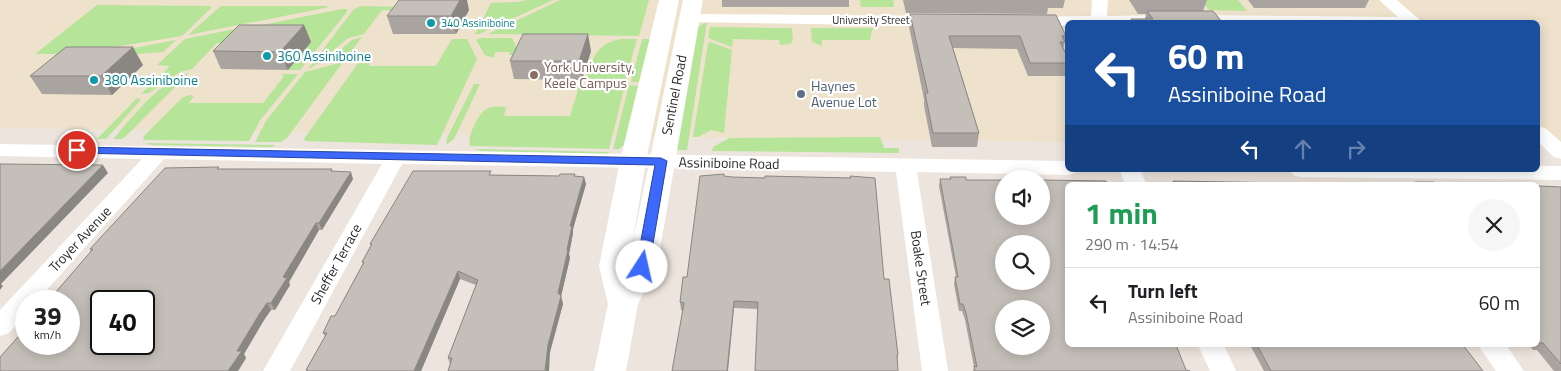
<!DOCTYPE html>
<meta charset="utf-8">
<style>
body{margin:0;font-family:"Titillium Web",sans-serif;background:#f6f6f6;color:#202124;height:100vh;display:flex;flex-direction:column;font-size:19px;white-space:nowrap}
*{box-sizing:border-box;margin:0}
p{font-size:16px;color:#757577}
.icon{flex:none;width:28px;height:28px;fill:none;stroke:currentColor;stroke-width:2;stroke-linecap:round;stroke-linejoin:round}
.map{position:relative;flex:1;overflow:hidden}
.panel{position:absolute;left:1065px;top:182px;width:475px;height:165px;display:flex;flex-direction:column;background:#fff;border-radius:8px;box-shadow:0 2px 12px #0003}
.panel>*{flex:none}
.banner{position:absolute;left:1065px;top:20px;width:475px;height:152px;border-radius:8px;box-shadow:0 2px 12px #0003;background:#1a4fa0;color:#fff;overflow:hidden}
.buttons{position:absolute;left:995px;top:170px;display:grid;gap:10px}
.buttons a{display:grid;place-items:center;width:55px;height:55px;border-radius:50%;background:#fff;box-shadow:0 2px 12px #0003;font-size:25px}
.speed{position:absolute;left:15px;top:290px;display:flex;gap:10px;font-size:25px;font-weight:700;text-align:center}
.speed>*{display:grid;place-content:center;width:65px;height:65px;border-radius:50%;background:#fff;box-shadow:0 2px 12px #0003;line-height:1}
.speed small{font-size:12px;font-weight:400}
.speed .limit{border:2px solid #111;border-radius:8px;background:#fff;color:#111}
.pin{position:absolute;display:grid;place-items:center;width:42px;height:42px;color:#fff;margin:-21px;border:2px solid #fff;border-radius:50%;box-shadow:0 1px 5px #0007}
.me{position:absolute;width:55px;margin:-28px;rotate:10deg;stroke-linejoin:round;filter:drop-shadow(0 0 4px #0008)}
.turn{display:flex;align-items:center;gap:18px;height:105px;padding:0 20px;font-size:22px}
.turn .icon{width:65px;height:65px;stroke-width:2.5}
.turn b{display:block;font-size:35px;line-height:42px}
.lanes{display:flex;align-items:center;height:48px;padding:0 20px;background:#0003;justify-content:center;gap:25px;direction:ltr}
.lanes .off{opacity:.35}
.round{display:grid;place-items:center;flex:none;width:52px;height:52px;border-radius:26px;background:#f6f6f6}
.head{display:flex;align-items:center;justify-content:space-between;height:85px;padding:0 20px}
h1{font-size:30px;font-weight:700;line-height:38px;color:#1e9e55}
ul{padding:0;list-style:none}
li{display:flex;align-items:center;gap:15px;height:70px;padding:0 20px;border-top:1px solid #e0e0e0}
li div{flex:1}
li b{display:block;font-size:19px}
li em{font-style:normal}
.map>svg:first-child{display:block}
</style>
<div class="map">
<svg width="1561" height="371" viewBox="0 0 1561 371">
<rect width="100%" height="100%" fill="#ede5dd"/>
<!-- education -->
<path fill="#eee2cc" d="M0,0h1561v149l-23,-1v-126h-470l-1,120 -1067,-14z"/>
<!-- green -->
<g fill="#b6e499">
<path d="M527,0h26l-74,34h-4l16,-31 27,-1z"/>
<path d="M560,0h89l-10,36 -151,-2z"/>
<path d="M860,0h33l1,7h-33z"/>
<path d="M1206,0h32l9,11 -38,-1 -7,-9z"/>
<path d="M97,5l112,1 3,1 -30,29 -111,18h-36z"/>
<path d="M221,6h105l3,1 -141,28z"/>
<path d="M362,6l40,1 -7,4 -13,-1 -18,24 -16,4 -29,25 -11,6 46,-60z"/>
<path d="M342,9h5v3l-47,58h-12l3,-4 -34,-40z"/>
<path d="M707,22l-20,128h-9l-3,-3 21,-119z"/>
<path d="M250,26l-17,17h-16l-25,26 -12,3 -31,21 -8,1 29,-28 -13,-1 28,-26z"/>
<path d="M710,27l82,1 1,12 -3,4 -10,1 -1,-5 -46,-1 -1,8 -24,-9z"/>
<path d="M811,28h64l-3,2 -2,10h-48v6l-10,-4z"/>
<path d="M362,37l-15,20 -22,6 27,-23z"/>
<path d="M481,38h31l5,10 -2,7h-6l1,-3h-14l-3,6 -8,-3 -9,-15z"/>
<path d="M452,39h15l10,20 -40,86 -132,-4 -1,-2 57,-80 12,-1 -4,8h67z"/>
<path d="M620,39h17l-12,43h-40c8,-23 9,-37 35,-43z"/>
<path d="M642,39h8l-11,43h-8z"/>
<path d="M176,40l-13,12 -39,3 -16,-2z"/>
<path d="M710,42l22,8 -8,83 -13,-3 -13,7h-5l15,-93z"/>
<path d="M343,62l-56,76 -6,4h-26l11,-21 39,-49z"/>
<path d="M189,73l-64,64 -3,2h-9c19,-21 47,-59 76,-66z"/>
<path d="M281,74h17l-37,45 -12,22 -106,-1 1,-4 38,-38 7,-3 5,1 -5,7h74l19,-24 2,-3z"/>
<path d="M474,84h6l-26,55 -8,6 1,-7z"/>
<path d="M562,84l63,1 -16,64 -139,-3c-3,-8 7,-30 15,-36 5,-4 13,-4 19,-3l2,1 -2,8h66l8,-26z"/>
<path d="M629,85l9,1 -14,59 -5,4h-6z"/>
<path d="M137,98l4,2 -35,39h-9z"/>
<path d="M880,137l4,11h15v5l-187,-2 1,-4 16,-9z"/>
<path d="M145,143l131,2 -4,2 -120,-2z"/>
<path d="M474,149l135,3 -1,2 -126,-3z"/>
</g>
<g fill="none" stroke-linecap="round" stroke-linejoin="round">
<!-- minor -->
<g fill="#fff" fill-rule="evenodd">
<path d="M1092,0h16l-1,16 51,-1 6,2 2,3 -2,2h-96v4l-42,-1 -2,-3 2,-3 6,-2 59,-1z"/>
<path d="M1379,0h18l25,22h-237l-2,-2 2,-3 6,-2 207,2z"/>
<path d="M689,14l250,2 6,2 2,3 -2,3 -6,2 -256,-4 -2,-3 2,-3z"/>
<path d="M1538,126l7,2 16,14v17l-7,-2 -16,-15z"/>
<path d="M0,144l1068,17v9h9l-2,3 -7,2 -151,-3 31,199h-26l-26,-199 -494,-8 -112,207h-27l119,-207 -218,-5 -127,142h-11v13l-17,19 -9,3v-26l142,-151 -142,-3z"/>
<path d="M1538,166h23v14l-261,-3 -7,-2 -3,-5h248z"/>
<path d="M1120,170h20l7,15h-22z"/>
<path d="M1198,345h26l12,26h-26z"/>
<path d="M1478,345h28l18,26h-28z"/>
</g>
<!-- tertiary -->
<path fill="#fff" fill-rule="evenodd" d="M659,0h20l-33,161 -14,84 51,-245h20l-46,267 -19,37 -12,67h-32l14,-67 -9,-38 21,-105z"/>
</g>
<!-- wall -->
<g fill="#a9a49f">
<rect x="722" y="0" width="127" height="7"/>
<path d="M903,0h162l-2,8h-15l-1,6 -141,-1z"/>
<path d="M1129,0h78l-4,11 19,11h-92l1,-3h14l1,-5h-8z"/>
<path d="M1248,0h121l-4,8h-111z"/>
<path d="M469,10l-13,24h-63l-6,-18z"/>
<path d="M910,14l156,22 -3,13 5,9v14l-2,4h-38l-11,-27 -64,-1 26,85 -2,14h-45l-8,-41v-7l-15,-72z"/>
<path d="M304,25l7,17 -23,28 -67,-1 -8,-18z"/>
<path d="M591,51l-9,29 -68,-1 -4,-18z"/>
<path d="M143,65l-31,30 -70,-1 -12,-18z"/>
<path d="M220,169l113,2 20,8 -31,51h-3l-30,52 1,3 -15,25h-4l-7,10 -20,34 2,4 -8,13h-238l25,-41 -1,-2 67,-76 -1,-3z"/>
<path d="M575,174v2l9,1 2,7 -13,45v4l-4,21 1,4 -9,38 2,8 -13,48 -100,12 -2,-6 28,-73 -16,-6 -39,92h-114l-1,-1 19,-34 -2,-3 12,-17 28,-52 -1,-2 9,-17 -1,-1 122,-69 67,1z"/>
<path d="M724,176l160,103 14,76 -1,7 -139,-53 -24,-1 -53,2 -1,-8z"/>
<path d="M950,177l16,3 220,190 4,1h-217l1,-4 -9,-47 -3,-9h-3l-5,-27 1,-7h1l-17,-91 1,-7h10z"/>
<path d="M1538,186l23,1v184h-7l-17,-21h-4l-4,-5h9z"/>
<path d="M1250,345h213l20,26h-219z"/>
</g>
<!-- shaded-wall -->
<g fill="#8a8682">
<path d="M460,0h7l2,10 -13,24 -5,-18z"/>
<path d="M304,25l7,17 -23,28 -8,-18z"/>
<path d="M588,34l3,17 -9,29 -3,-19z"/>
<path d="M133,47l10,18 -31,30 -11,-19z"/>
<path d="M103,165l5,8 -107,111 2,2 -3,4v-19z"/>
<path d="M351,172l2,7 -31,51 -3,-7z"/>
<path d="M584,177l2,7 -13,45v4l-4,21 1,4 -10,43 -2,-8 9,-43 3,-24z"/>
<path d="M316,223l3,7 -30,52 1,3 -15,25 -4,-7 12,-26z"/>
<path d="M458,271l2,8 -39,92h-7z"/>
<path d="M561,296l2,8 -13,48 -1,19h-4l3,-26z"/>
<path d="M734,301v7l-6,63h-1z"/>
<path d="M267,303l4,7 -7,10 -20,34 2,4 -8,13h-10l9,-20 23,-38z"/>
</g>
<!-- building -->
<g fill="#c5bfb9" stroke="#8a8682" fill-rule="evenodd">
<path d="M399,0h61l-9,16h-64z"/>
<path d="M1147,11h66l9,11h-89l-2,-3h22z"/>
<path d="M910,14l146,1 10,21h-4l3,6h-5l8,16v5h-38l-10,-27h-71l30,97h-46l-8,-40h3z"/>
<path d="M239,25h65l-24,27 -67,-1z"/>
<path d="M523,34h65l-9,27h-69z"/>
<path d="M66,47h67l-32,29h-71z"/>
<path d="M0,164l103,1 -103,106z"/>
<path d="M219,167l-2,2h115l-1,2 20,1 -32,51h-3l-33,54 4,1 -16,25h-4l-7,10 -23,38h5l-14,20h-228v-14l26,-29h-2l2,-3v19h43v-43h-21l45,-52h-3l75,-81zM101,301h43v43h-43z"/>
<path d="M413,171h78l-2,4 70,1 1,-2h15l-1,2 10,1 -14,49h2l-5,24h1l-10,43 3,3 -13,49 -3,26h-97l4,-13h-4l30,-78 -20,-9 -44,100h-107l1,-1h-2l21,-37h-4l8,-17h4l29,-54h-2l10,-18h-2z"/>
<path d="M724,174v2l8,1 33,1v-2l86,2 -1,-2 25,2 9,101h5l9,76h-1l1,16h-143l3,-69 -24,-1 -7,70h-55l12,-68 -4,-1 3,-25h4l13,-101z"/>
<path d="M950,177h16v3h38v36h37v-36l65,1 2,4h-40v160h108l10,25 4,1h-215l-1,-5 3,1 -11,-54 -3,-9h-3l-5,-27h3l-18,-98h11zM1004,244h37v37h-37zM1004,309h37v37h-37z"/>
<path d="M1173,181l169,3v1h-167z"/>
<path d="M1415,182h19l2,3h23h-42z"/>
<path d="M1538,186l23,1v177l-18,-21h-4l-1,-2z"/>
<path d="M1257,345h206l20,26h-212z"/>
</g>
<!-- route -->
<path fill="#3c68fb" stroke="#2744a3" d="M77,147l584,11 6,3 -18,106 -2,3h-9l-2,-3 19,-102 -582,-12 -1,-3 1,-2z"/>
<!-- markers -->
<g fill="#0f9aa8" stroke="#fff" stroke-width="2">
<circle cx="431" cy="23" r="5"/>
<circle cx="267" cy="56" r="5"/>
<circle cx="94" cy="80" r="5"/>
</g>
<circle fill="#8d6e63" stroke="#fff" stroke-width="2" cx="534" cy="75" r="5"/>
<circle fill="#5c6f8a" stroke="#fff" stroke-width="2" cx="801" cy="94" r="5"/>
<g text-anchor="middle" stroke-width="4.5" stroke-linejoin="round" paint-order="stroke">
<!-- far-street labels -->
<g font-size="11" fill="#2b2b2b" stroke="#fff">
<text x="871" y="24">University Street</text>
</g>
<!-- far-culture labels -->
<g font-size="11" fill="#0d838f" stroke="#fff" text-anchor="start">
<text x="441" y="27">340 Assiniboine</text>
</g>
<!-- culture labels -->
<g font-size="14" fill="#0d838f" stroke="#fff" text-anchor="start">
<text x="277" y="61">360 Assiniboine</text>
<text x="104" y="85">380 Assiniboine</text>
</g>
<!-- education labels -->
<g font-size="14" fill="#785e54" stroke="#fff" text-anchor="start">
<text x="544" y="72">York University,<tspan x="544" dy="16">Keele Campus</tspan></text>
</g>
<!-- service labels -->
<g font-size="14" fill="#4e5e75" stroke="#fff" text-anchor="start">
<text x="811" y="91">Haynes<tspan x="811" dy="16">Avenue Lot</tspan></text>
</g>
<!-- street labels -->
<g font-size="14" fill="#2b2b2b" stroke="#fff">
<text transform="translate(674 95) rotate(-79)" y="5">Sentinel Road</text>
<text transform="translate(729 163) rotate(1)" y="5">Assiniboine Road</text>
<text transform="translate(80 239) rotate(-47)" y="5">Troyer Avenue</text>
<text transform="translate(336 264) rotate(-61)" y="5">Sheffer Terrace</text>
<text transform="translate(921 268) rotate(82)" y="5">Boake Street</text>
</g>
</g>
</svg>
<div class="buttons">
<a><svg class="icon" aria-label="sound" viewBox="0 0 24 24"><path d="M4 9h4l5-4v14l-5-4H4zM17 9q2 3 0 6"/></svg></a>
<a><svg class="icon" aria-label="search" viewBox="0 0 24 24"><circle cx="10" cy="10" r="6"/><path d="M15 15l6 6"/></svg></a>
<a><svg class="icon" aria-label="layers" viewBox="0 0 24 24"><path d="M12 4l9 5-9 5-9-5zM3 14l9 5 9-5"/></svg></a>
</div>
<div class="speed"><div>39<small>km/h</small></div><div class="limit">40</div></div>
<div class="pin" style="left:77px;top:150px;background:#d93025"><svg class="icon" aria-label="arrive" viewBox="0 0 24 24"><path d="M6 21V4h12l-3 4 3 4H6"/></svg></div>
<svg class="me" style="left:642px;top:267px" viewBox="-20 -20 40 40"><circle r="19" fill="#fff"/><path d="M0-13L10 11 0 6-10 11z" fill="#3c68fb"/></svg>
<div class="banner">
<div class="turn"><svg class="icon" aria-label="left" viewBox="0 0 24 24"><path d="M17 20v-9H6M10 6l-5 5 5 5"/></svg><div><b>60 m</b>Assiniboine Road</div></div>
<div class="lanes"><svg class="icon" aria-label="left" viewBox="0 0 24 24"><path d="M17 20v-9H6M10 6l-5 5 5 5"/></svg><svg class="icon off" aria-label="ahead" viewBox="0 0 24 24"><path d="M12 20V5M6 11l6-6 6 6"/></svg><svg class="icon off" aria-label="right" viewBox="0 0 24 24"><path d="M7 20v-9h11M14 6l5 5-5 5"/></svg></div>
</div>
<section class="panel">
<div class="head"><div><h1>1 min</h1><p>290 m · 14:54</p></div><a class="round"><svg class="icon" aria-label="close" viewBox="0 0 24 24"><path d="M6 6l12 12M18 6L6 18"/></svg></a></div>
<ul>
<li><svg class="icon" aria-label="left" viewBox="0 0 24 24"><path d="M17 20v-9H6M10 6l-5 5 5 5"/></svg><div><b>Turn left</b><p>Assiniboine Road</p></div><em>60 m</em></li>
</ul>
</section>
</div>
